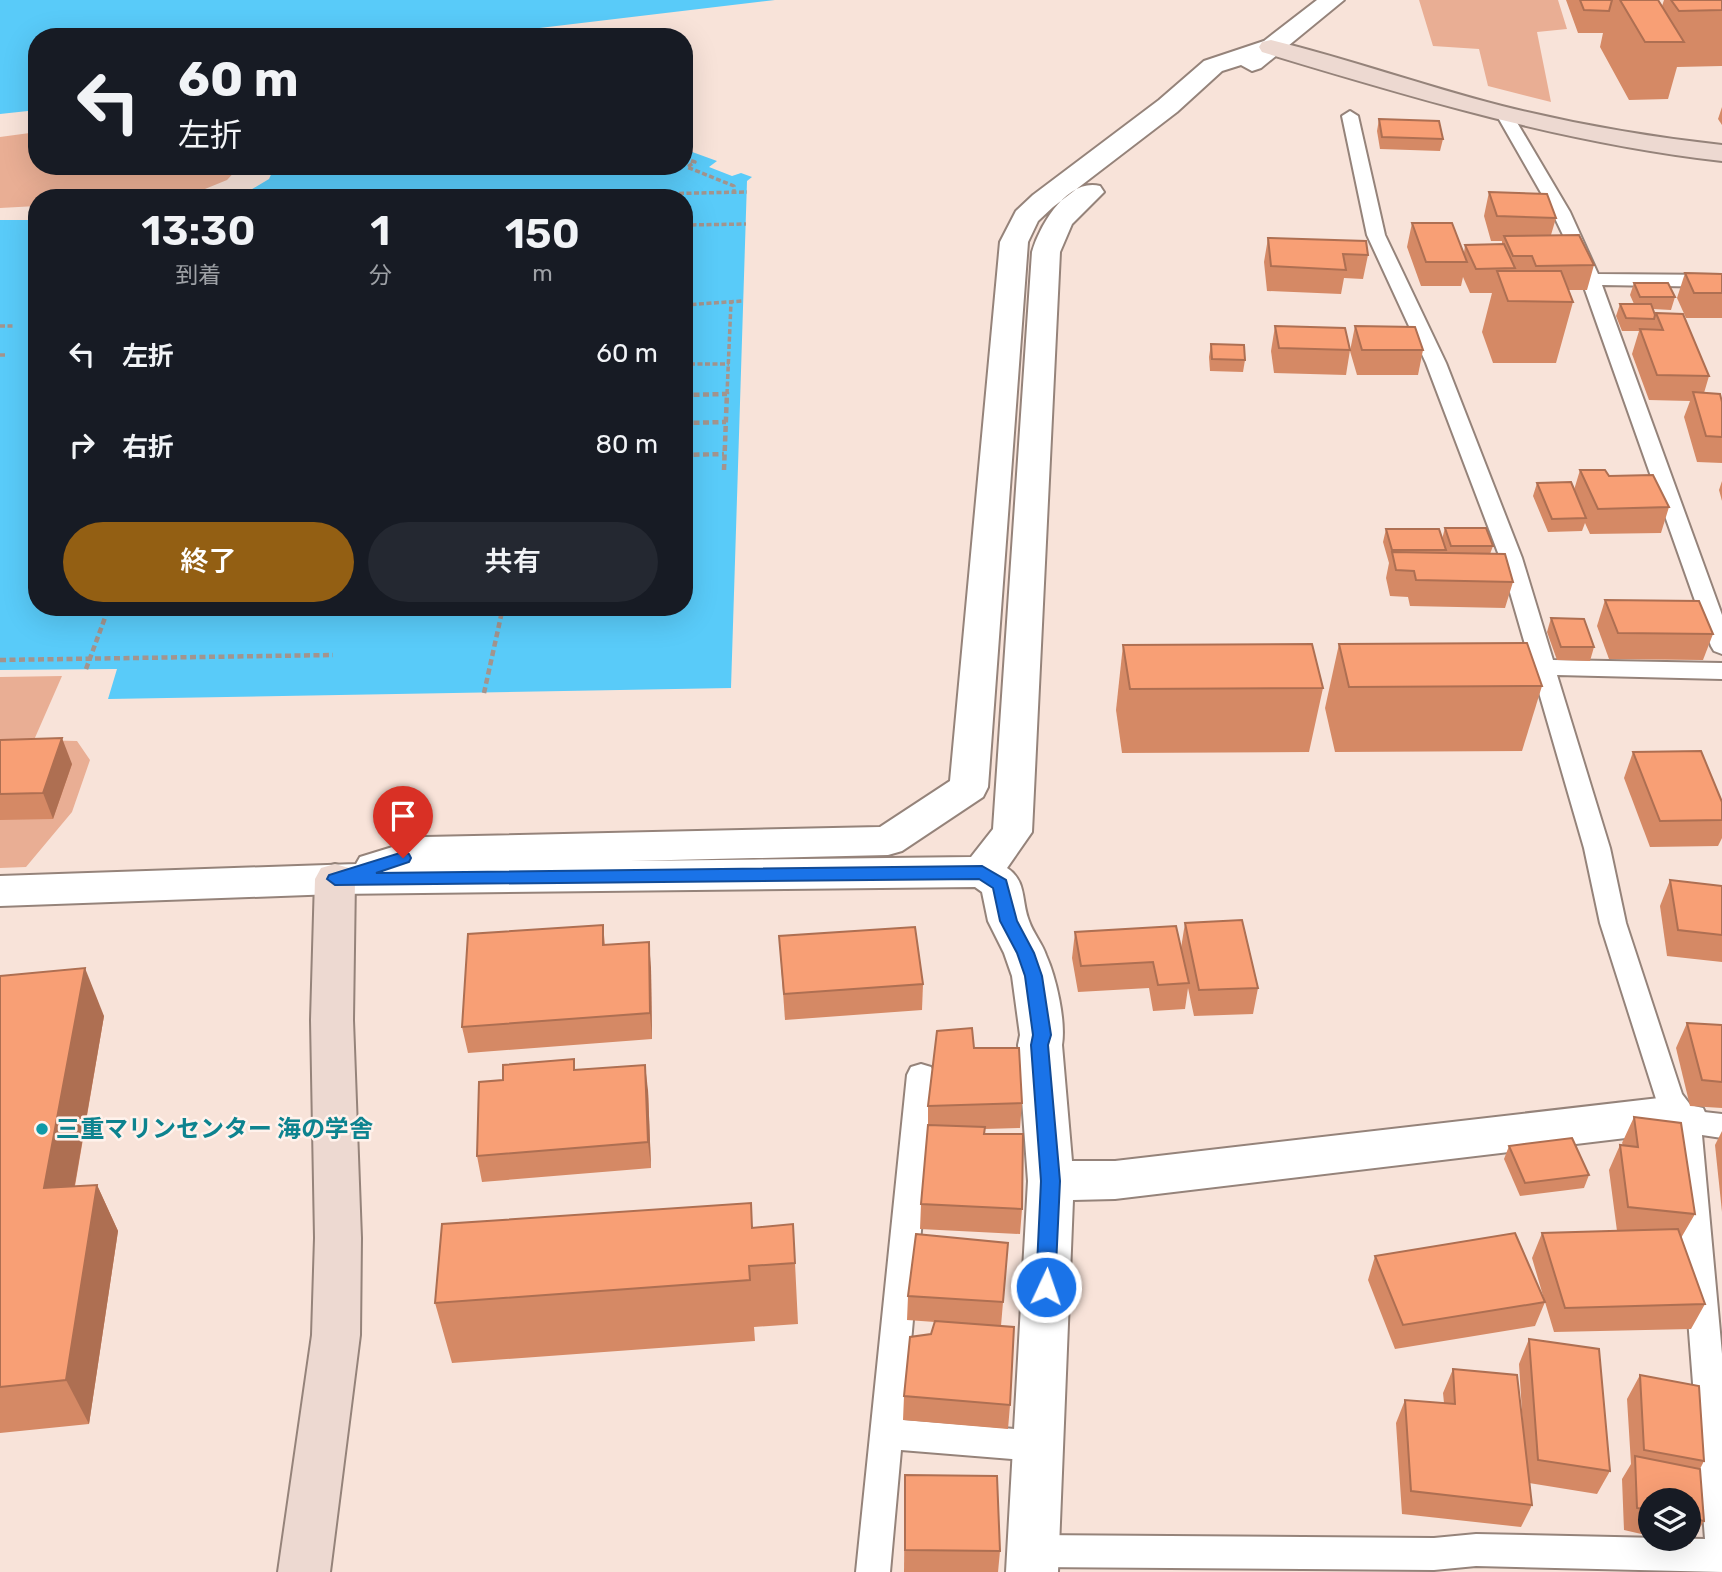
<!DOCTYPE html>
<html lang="ja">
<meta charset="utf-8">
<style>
body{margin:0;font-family:Rubik,"Noto Sans JP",sans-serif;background:#242831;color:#f1f3f6;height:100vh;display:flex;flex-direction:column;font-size:26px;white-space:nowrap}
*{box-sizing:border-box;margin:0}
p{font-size:23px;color:#9ea1a6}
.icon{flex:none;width:38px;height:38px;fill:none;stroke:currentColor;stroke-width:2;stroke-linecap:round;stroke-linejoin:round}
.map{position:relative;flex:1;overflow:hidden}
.sheet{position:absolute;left:28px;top:189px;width:665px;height:427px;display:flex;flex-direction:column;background:#171b24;border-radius:28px;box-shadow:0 7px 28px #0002}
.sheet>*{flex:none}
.hud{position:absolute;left:28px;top:28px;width:665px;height:147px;border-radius:28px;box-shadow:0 7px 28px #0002;background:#171b24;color:#f1f3f6;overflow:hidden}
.tools{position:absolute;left:1638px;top:1488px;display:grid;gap:14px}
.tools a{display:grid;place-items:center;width:63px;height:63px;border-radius:50%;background:#171b24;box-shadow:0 7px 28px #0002;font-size:35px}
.pin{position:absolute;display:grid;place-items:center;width:60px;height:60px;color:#fff;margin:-72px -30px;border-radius:50% 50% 50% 0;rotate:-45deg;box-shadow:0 0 7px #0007}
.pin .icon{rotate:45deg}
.me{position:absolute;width:77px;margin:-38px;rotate:3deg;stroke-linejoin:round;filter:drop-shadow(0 0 5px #0008)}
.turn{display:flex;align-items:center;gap:24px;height:147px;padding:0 35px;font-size:32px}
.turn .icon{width:91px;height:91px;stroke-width:2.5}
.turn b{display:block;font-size:49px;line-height:60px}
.eta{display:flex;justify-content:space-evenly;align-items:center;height:119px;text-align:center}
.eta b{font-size:42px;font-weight:600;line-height:49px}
.primary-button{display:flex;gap:14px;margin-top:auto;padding:14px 35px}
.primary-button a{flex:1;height:80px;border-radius:42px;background:#935f13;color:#fff;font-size:28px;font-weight:600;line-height:80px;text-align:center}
.primary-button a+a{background:#242831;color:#f1f3f6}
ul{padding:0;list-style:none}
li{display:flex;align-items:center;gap:21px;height:91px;padding:0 35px}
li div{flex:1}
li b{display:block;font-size:26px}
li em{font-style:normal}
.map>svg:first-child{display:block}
</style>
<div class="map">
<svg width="1722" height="1572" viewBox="0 0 1722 1572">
<rect width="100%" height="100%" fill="#f8e3d9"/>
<!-- green -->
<g fill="#e9ae94">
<path d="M1419,0h139l9,29 -30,3 14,70 -63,-16 -9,-37 -46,-3z"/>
<path d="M37,132v34h203l-13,14 -44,18h-146v8l-37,2v-71z"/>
<path d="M62,676l-28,64 43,1 13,19 -18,52 -46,55 -26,1v-191z"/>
</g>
<!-- water -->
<g fill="#59cbf9">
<path d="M0,0h775l-310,37h-428v73l-37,4z"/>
<path d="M684,149l33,12 -8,6 23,9 9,-3 11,4 -5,4 -16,507 -623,11 9,-30 -117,1v-450h37v387h647v-409h-447l32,-19 6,-13h409z"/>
</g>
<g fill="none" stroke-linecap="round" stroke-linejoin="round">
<!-- lane casing -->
<g stroke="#95837a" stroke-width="4">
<g id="lane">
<path d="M1504,109l8,5 58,98 28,62 124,1v12l-120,-2 120,330v39l-8,-3 -3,-5 -138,-390 -21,-44 -56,-98z"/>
<path d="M1350,111l8,5 27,119 61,128 76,195 31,102 169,3v16l-165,-4 53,173 16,75 56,171 13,17 27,3v24l-20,-3 20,219v218l-246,-6 -42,4 -401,-3 -12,-5 -5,-11 5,-11 12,-5 401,3 42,-4 229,5 -32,-415 -17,-25 -56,-176 -16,-75 -84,-290 -74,-195 -59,-128 -25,-119z"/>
<path d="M921,1064l10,3 4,8 -31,345 134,11 11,4 5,11 -5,11 -11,4 -137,-11 -11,122h-34l51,-497 4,-8z"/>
</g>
</g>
<!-- street casing -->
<g stroke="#95837a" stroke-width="4">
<path id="street" d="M1317,0h27l-83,68 -9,3 -11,-6 -19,6 -45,41 -124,95 -15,14 -10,21 -40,545 -5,10 -81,54 -14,4 -259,6 342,-4 22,-28 39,-577c8,-27 35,-74 68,-66l4,6 -32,32 -12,28 -28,580 -25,36c20,13 14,33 22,53 4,12 13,22 17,34 10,22 20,66 16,90l10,116h43l544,-63 44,10 6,13 -6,13 -16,5 -28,-5 -544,65 -42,1 -15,372h-52l22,-391 -10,-136 2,-10 -8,-59 -8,-23 -16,-32 -6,-29 -7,-5 -640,7 -335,12v-30l356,-12 4,-7 65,-20 455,-10 70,-46 50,-539 16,-31 17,-16 126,-95 45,-39 60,-20z"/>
</g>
<!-- secondary casing -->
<g stroke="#95837a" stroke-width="4">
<g id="secondary">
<path d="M1271,40c78,19 153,46 231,66 72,18 146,31 220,39v16c-158,-18 -308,-63 -460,-109l-3,-5 3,-5z"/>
<path d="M335,864l14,4 6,11 -2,141 8,218 -1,97 -30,237h-52l34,-237 3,-97 -4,-218 4,-141 6,-11z"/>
</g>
</g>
<!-- path-far1 -->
<g stroke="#a3948d" stroke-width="3.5" stroke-dasharray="5 2.5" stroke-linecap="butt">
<path d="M684,158l11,4 -8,5 47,19v6"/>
<path d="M649,194l98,-2"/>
<path d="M684,225l62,-1"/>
<path d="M684,305l58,-4"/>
<path d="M0,326h15"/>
<path d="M0,355h6"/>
<path d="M690,364h39"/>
<path d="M722,394h5"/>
<path d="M727,394l4,-92"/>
</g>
<!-- path -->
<g stroke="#a3948d" stroke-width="4.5" stroke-dasharray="6 3.5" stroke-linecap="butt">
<path d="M684,395l43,-1"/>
<path d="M684,423l42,-1"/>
<path d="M684,455l40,-1"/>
<path d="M724,470l3,-78"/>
<path d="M0,660l333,-5"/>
<path d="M86,669l23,-62"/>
<path d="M484,693l19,-86"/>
</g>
<!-- lane -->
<use href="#lane" fill="#fff" fill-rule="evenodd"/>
<!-- street -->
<use href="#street" fill="#fff" fill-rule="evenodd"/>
<!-- secondary -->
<use href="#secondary" fill="#edd9d1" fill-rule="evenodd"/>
</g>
<!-- wall -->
<g fill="#d58965">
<path d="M1566,0h92l4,6 2,-6h58v66l-45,1 -9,32 -39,1 -29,-53 3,-14h-25z"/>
<path d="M1722,107v18l-4,-6z"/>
<path d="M1379,119l64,20 -3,12 -60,-2 -3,-18z"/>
<path d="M1489,192l67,26 -5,17 43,30 -7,25h-18l4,12 -17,61h-63l-11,-31 10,-39h-22l-7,-16 -2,9h-40l-14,-39 5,-24 52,30 1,-8 37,-1v-3h-11l-7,-25z"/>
<path d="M1268,238l100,17 -5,24 -19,-1 -3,16 -74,-3 -3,-29z"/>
<path d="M1685,273l37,1v44h-36l-9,-20z"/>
<path d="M1634,283l41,14 -4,13 -18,-1 2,6 1,-2 53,63 -5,17 18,9v61l-25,-1 -13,-45 6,-16 -41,-1 -17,-46 7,-23h-17l-6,-15 4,-12h14l-4,-9z"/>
<path d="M1275,326l75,24 -4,25 -72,-2 -3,-22z"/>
<path d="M1355,326l68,24 -5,25h-61l-7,-24z"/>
<path d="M1211,344l34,16 -2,12 -33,-1 -1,-14z"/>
<path d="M1580,470l29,6 60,31 -8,26 -71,1 -5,-11 -3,8 -34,1 -15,-36 4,-13 37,7z"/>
<path d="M1722,481v20l-3,-11z"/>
<path d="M1445,528l48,18 -3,8 23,28 -8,26 -95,-2 -2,-9 -18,-1 -4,-18 3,-15 -6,-21 3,-13 56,10z"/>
<path d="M1605,600l108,34 -10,26 -94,-1 -12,-33z"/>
<path d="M1551,618l43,29 -4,14 -33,-1 -10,-28z"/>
<path d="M1339,644l203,42 -20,65 -187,1 -10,-44z"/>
<path d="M1123,645l200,43 -14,64 -187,1 -6,-43z"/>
<path d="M0,740l72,24 -19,55 -53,1z"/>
<path d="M1633,752l89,50v36l-4,8 -68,1 -26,-69z"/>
<path d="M1670,880l52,6v76l-55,-6 -7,-50z"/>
<path d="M1185,923l73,65 -5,26 -59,2 -6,-28 -3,21 -32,2 -4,-23 -71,4 -6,-34 3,-26 106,16z"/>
<path d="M603,925l2,20 46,23 1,71 -184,14 -6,-26z"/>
<path d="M779,936l144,48 -1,26 -137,10z"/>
<path d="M0,976l104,40 -29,170 22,-1 21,46 -29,193 -89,9z"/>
<path d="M1687,1023l35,2v83l-32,-2 -14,-58z"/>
<path d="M974,1048l48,55 -2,25 -35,1v5l37,75 -2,25 -100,-5 1,-25 7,-73v-25z"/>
<path d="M574,1059l1,10 73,21 3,78 -169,14 -5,-26 26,-76z"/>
<path d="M1634,1117l61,97 -14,24 24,66 -14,25 -137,3 -9,-30 -10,24 -140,23 -27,-69 7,-24 169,43 -12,-41 10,-25 75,-2 -8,-61 11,-25h3l-1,-2z"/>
<path d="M1722,1131v81l-7,-67z"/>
<path d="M1509,1146l80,29 -5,13 -64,8 -16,-37z"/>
<path d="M753,1228l42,35 3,61 -44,3 1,14 -303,22 -17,-60z"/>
<path d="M1008,1243l-7,83 9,79 -2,24 -105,-9 1,-24 27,-62 4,-12 -28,-2 1,-24z"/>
<path d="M1529,1339l81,132 -13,23 -68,-11 3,22 -11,22 -119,-13 -6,-91 9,-23 39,3 -1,-10 10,-24 70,59 -4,-64z"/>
<path d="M1640,1375l64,86 -4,8 4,52 -14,23 -28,-6h27v-38h-39v36l-26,-6 -2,-51 9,-15 -4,-65z"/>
<path d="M905,1475l95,76 -2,21h-94z"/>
</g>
<!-- shaded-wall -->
<g fill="#ae6f52">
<path d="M62,738l10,26 -19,55 -10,-26z"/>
<path d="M649,942l2,26 1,71 -2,-26z"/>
<path d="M85,968l19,48 -38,219 -22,-47z"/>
<path d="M645,1065l3,25 3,78 -3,-26z"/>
<path d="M97,1185l21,46 -29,193 -23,-44z"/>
</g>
<!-- building -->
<g fill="#f89f75" stroke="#ae6f52" stroke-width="2">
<path d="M1580,0h32l-3,11 -25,-1z"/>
<path d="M1620,0h38l26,42h-39z"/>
<path d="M1671,0h51v10l-43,1z"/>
<path d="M1379,119l60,2 4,18 -61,-2z"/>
<path d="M1489,192l58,2 9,24 -59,-2z"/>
<path d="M1412,223h40l15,39h-41z"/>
<path d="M1579,235l15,30 -58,1 -4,-10h-19l-9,-20z"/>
<path d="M1268,238l98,3 2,14 -25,-1 3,16 -75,-4z"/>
<path d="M1504,244l11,24 -39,1 -11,-24z"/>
<path d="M1497,271h64l12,31 -65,-1z"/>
<path d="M1685,273l37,1v19h-28z"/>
<path d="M1634,283h34l7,14h-35z"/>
<path d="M1620,304h31l4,11 -1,4 -28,-1z"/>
<path d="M1656,313l27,1 26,62 -52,-1 -17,-46 23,1z"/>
<path d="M1275,326l70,2 5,22 -71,-2z"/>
<path d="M1355,326l60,1 8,23h-61z"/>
<path d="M1211,344l33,1 1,15 -33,-1z"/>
<path d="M1693,392l27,2 2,8v35l-16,-1z"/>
<path d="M1580,470h25l4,6 44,-1 16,32 -71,2z"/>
<path d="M1571,482l15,36 -34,1 -15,-36z"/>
<path d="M1445,528h41l7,18h-42z"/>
<path d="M1386,529h53l7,21h-54z"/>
<path d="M1392,552l113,2 8,28 -97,-2 -2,-9 -18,-1z"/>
<path d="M1605,600l94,1 14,33 -95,-1z"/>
<path d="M1551,618l33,1 10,28h-33z"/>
<path d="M1527,643l15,43 -193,1 -10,-43z"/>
<path d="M1312,644l11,44 -193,1 -7,-44z"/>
<path d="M62,738l-19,55 -43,1v-54z"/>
<path d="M1701,751l21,51v18l-62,1 -27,-69z"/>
<path d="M1670,880l52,6v49l-44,-5z"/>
<path d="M1242,920l16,68 -59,2 -14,-67z"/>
<path d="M603,925v20l46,-3 1,71 -188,14 6,-93z"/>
<path d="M1176,926l13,57 -31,2 -5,-23 -72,4 -6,-34z"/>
<path d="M915,927l8,57 -139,10 -5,-58z"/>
<path d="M85,968l-41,220 53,-3 -31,195 -66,7v-411z"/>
<path d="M1687,1023l35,2v57l-20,-2z"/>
<path d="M972,1028l2,20h45l3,55 -94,3 9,-75z"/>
<path d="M574,1059v11l71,-5 3,77 -171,14 2,-74 24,-2v-15z"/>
<path d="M1634,1117l47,6 14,91 -67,-7 -8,-62 18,2z"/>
<path d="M928,1125l57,2 -1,7h39l-1,75 -101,-5z"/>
<path d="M1572,1138l17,37 -64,8 -16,-37z"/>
<path d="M751,1203l1,25 41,-4 2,39 -46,3 1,14 -315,23 7,-79z"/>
<path d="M1678,1229l27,75 -140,4 -23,-75z"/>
<path d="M1515,1233l30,69 -142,23 -28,-69z"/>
<path d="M916,1234l92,9 -5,59 -95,-6z"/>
<path d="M935,1321l79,6 -4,78 -106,-9 6,-59 21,-3z"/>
<path d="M1529,1339l70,10 11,122 -72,-11z"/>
<path d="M1453,1369l64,6 15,130 -121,-14 -6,-91 50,4z"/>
<path d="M1640,1375l59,11 5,75 -60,-11z"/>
<path d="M1635,1456l65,13 4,52 -15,-3v-18h-39v10l-13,-2z"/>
<path d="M905,1475l92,1 3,75 -95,-1z"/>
</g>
<!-- route -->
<path fill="#1a73e8" stroke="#114b97" stroke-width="2" d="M403,852l6,2 2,4 -2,4 -33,11 606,-7 24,14 11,41 17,32 8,23 9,59 -3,10 12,136 -5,106 -2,6 -7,3 -7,-3 -3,-6 5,-106 -10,-136 2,-10 -8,-59 -8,-23 -17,-32 -7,-33 -14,-9 -644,6 -8,-6 2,-4z"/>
<!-- markers -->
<circle fill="#0f9aa8" stroke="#fff2ec" stroke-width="2.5" cx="42" cy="1129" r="7"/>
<g text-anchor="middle" stroke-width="5" stroke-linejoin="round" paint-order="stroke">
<!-- culture labels -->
<g font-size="24" font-weight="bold" fill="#0d838f" stroke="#fff2ec" text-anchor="start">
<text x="56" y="1137">三重マリンセンター 海の学舎</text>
</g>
</g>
</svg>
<div class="tools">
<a><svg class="icon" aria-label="layers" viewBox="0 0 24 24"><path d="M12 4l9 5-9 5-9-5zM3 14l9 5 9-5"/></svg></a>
</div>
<div class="pin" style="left:403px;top:858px;background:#d93025"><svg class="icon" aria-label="arrive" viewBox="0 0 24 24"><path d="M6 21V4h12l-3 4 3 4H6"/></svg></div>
<svg class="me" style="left:1046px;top:1287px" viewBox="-20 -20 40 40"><circle r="17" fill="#1a73e8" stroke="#fff" stroke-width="3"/><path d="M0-11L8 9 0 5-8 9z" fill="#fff"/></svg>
<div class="hud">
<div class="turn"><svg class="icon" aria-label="left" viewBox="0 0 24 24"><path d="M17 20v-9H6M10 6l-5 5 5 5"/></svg><div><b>60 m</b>左折</div></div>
</div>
<section class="sheet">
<div class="eta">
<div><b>13:30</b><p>到着</p></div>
<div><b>1</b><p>分</p></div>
<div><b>150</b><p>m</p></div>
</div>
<ul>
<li><svg class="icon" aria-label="left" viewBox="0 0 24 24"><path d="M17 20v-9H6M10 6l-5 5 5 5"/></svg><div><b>左折</b></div><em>60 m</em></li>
<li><svg class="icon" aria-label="right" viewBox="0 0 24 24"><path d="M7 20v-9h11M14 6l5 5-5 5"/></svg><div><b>右折</b></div><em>80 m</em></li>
</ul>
<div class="primary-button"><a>終了</a><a>共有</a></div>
</section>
</div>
